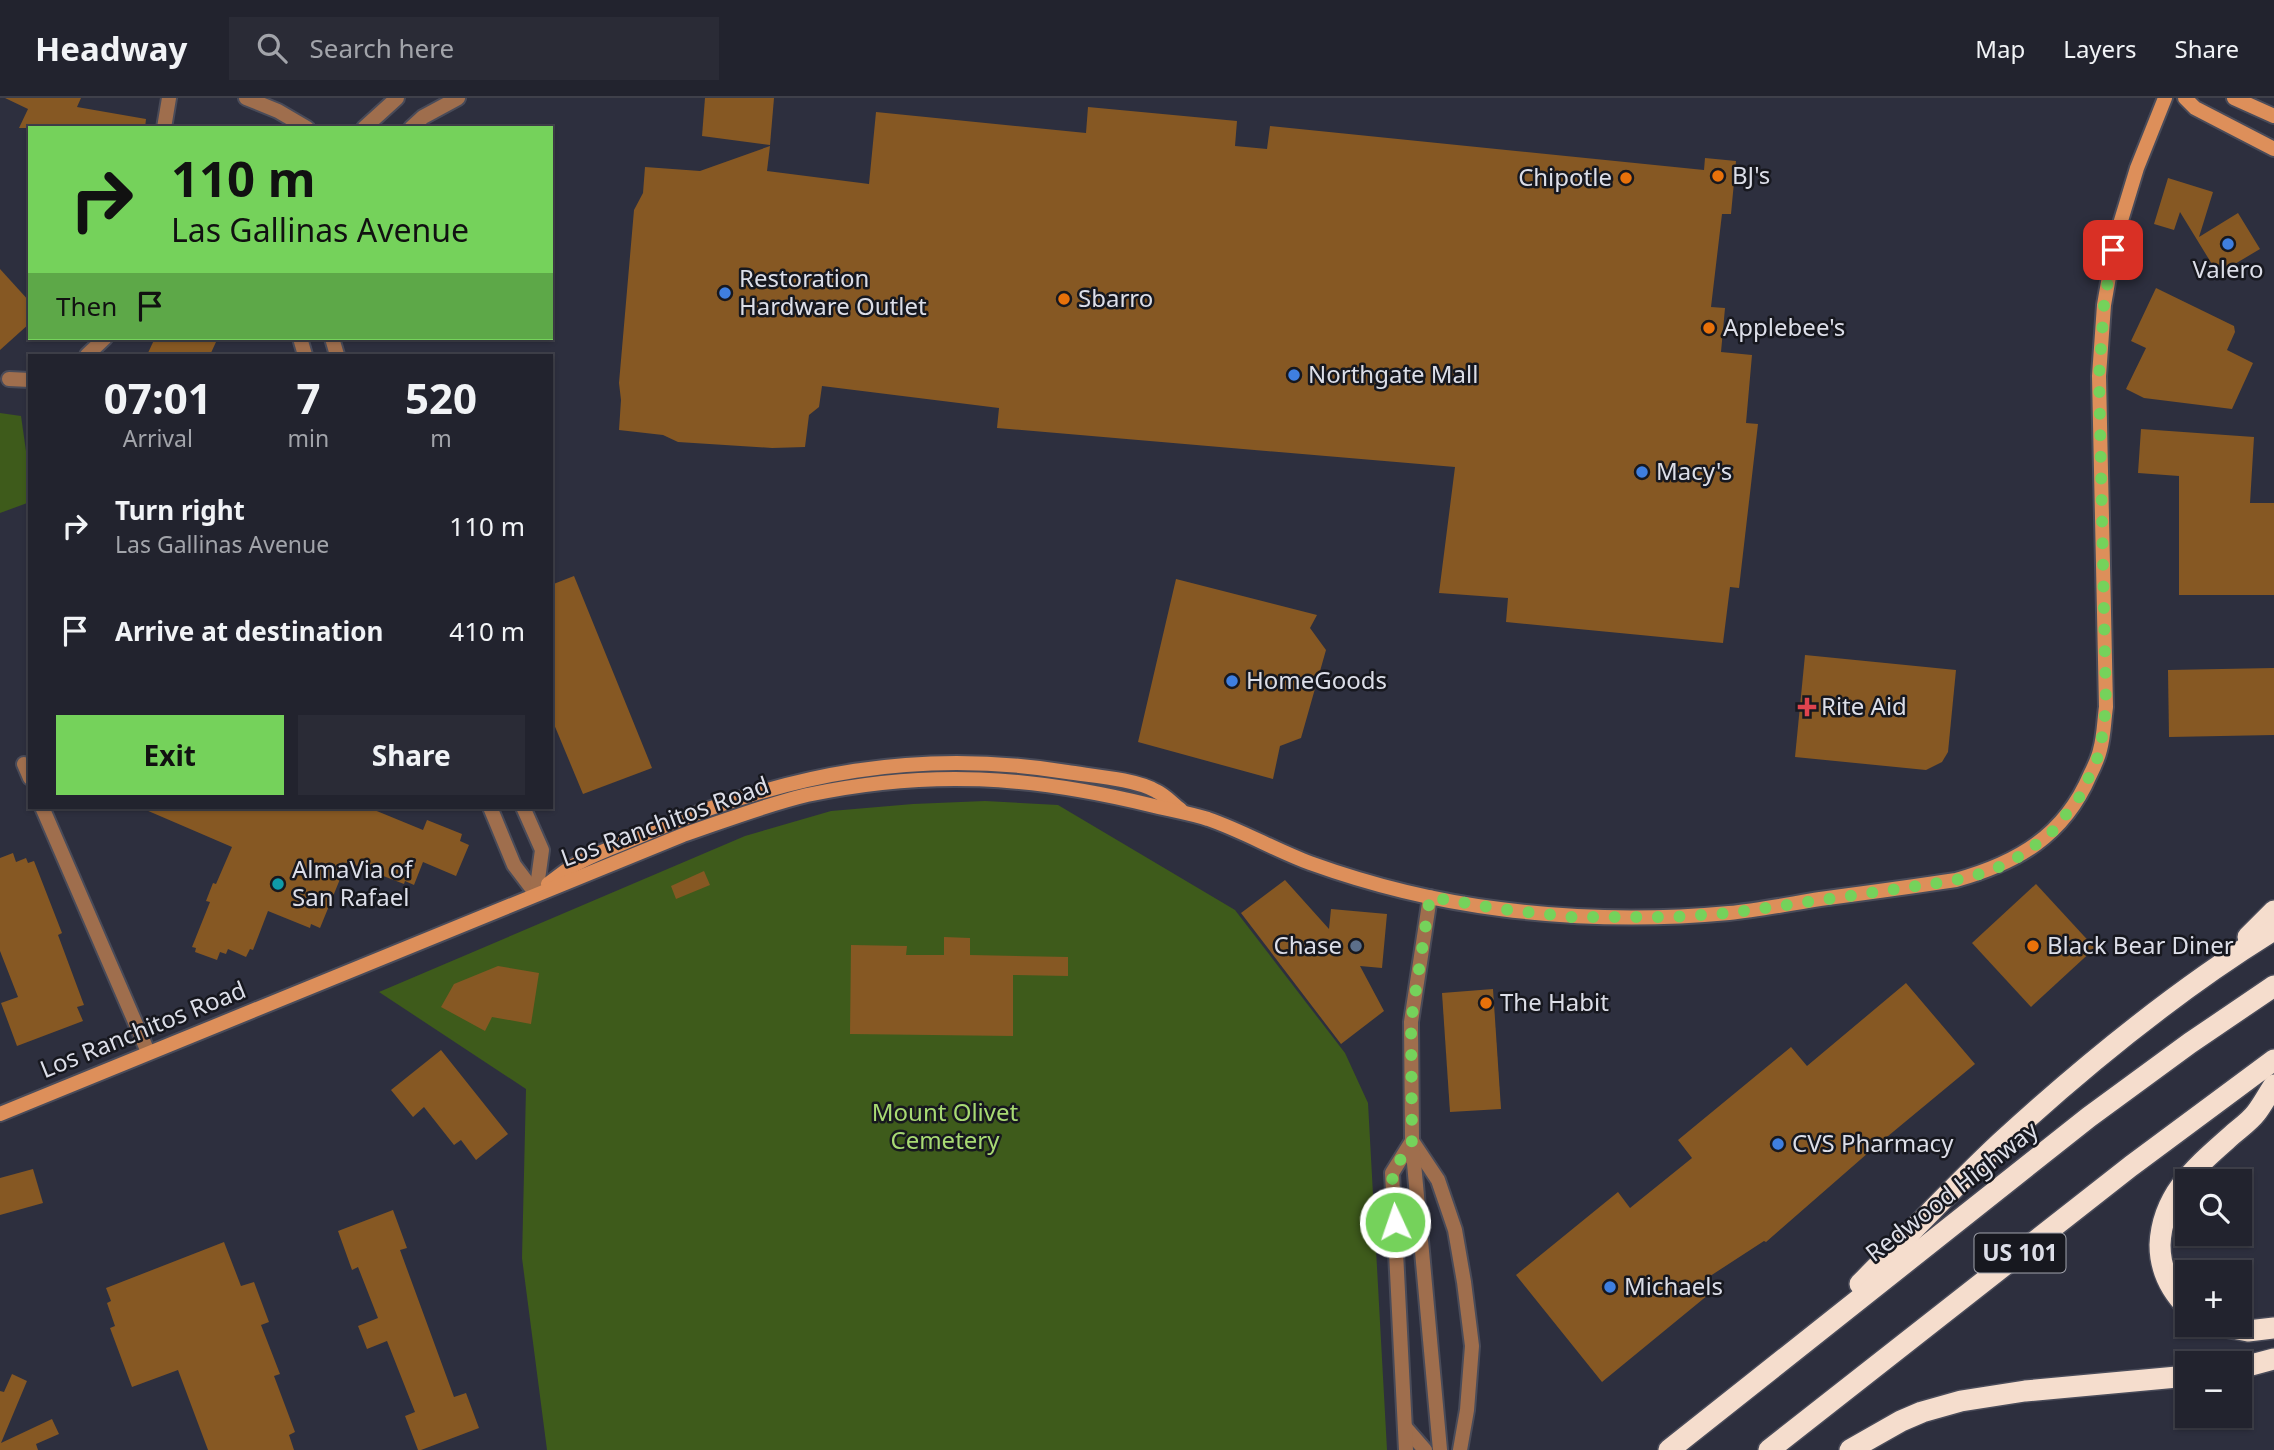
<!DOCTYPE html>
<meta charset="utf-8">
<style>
body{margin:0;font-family:"Noto Sans",sans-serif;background:#2a2b36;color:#f1f3f6;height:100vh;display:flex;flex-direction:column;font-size:26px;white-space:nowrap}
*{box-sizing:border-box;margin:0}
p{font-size:23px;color:#a2a4aa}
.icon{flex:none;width:38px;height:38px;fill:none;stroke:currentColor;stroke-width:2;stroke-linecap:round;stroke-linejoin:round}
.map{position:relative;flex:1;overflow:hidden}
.panel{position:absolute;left:28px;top:256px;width:525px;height:455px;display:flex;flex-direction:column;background:#22232e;border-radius:0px;box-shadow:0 2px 5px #0004,0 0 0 2px #3f404a}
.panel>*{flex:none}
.banner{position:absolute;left:28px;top:28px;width:525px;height:214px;border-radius:0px;box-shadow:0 2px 5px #0004,0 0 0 2px #3f404a;background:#75d25b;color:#111;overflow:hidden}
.buttons{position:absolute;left:2175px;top:1071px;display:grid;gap:14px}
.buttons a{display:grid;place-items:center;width:77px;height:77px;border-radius:0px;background:#22232e;box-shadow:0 2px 5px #0004,0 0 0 2px #3f404a;font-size:35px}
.pin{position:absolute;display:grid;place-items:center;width:60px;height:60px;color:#fff;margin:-30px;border-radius:14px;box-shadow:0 4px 10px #0006}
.me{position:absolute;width:77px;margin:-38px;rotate:357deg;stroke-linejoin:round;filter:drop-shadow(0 0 5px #0008)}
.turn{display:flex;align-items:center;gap:24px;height:147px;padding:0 28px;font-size:32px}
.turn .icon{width:91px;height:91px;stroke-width:2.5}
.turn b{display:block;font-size:49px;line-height:60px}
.then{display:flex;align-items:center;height:66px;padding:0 28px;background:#0003;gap:14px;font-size:26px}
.eta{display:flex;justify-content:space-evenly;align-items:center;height:119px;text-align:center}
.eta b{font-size:42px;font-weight:700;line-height:49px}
.cta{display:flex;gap:14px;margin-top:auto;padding:14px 28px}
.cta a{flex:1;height:80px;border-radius:0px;background:#75d25b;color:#111;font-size:28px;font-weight:700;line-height:80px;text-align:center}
.cta a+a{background:#2a2b36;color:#f1f3f6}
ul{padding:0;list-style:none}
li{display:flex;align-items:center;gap:21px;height:105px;padding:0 28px}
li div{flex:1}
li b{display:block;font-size:26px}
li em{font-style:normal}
header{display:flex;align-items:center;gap:42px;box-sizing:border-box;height:98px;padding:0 35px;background:#22232e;border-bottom:2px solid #3f404a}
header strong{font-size:33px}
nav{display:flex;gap:38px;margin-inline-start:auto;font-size:24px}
.search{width:490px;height:63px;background:#2a2b36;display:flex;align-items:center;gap:18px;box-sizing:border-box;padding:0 24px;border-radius:0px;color:#a2a4aa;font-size:26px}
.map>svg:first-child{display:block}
</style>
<header>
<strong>Headway</strong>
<div class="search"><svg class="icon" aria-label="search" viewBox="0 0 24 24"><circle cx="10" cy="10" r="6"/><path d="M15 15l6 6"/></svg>Search here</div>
<nav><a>Map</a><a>Layers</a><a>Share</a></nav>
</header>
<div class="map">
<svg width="2274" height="1352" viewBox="0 0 2274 1352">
<rect width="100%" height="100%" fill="#2d2f3e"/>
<!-- green -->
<g fill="#3e5b1b">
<path d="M0,315l21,3 9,63v23l-30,11z"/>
<path d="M985,703l73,4 177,105 110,143 23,50 19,347h-840l-25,-192 4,-169 -147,-97 366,-156 86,-25 82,-7z"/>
</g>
<!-- building -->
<g fill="#865823">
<path d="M5,0h76l-4,9 69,12 -1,9h-126l9,-19z"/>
<path d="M705,0h69l-4,47 -68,-9z"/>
<path d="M1088,9l149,14 -2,25 32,3 3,-23 434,44 1,-12 31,3 -5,53h-9l-11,93 14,1 -4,44 31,3 -6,68 12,1 -19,164 -9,-1 -7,56 -217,-21 2,-24 -69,-5 16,-126 -458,-39 2,-20 -177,-22 -3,21 -10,8 -4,32 -33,1 -94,-6 -15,-7 -44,-5 2,-30 -2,-17 15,-173 9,-17 2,-26 55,4 70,-25 -3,25 102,13 7,-72 210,21z"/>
<path d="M2168,80l45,14 -14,45 39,-24 22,36 -42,25 -38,-62 -6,18 -20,-6z"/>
<path d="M0,171l30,33v21l-30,27z"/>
<path d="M2156,190l78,38 1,6 -8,18 26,13 -21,46 -88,-11 -18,-9 20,-41 -15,-7z"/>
<path d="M155,240h52l9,4 -6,13h-63z"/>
<path d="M2141,331l113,8 -4,66h24v92h-95v-119l-41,-3z"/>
<path d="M574,478l78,192 -69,26 -32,-77v-132z"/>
<path d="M1176,481l141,36 -7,13 16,22 -25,88 -21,8 -7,33 -135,-37z"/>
<path d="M1805,557l151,15 -8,82 -6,10 -16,8 -131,-13z"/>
<path d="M2274,570v67l-105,2 -1,-67z"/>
<path d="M139,709h228l56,23 4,-10 35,14 -2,7 9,4 -13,31 -33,-14 -9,23 -9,-4 -1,3 -57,-22 -27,66 -9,-4 -1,4 -42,-17 -15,39 -3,-1 -4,8 -18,-8 -2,5 -6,-2 -3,8 -22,-8 1,-4 -4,-1 18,-45 -4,-1 7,-18 3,1 16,-37z"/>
<path d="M13,755l3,9 10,-4 2,5 6,-2 28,72 -4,2 26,70 -7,2 6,14 -66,25 -16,-43 17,-6 -18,-46v-93z"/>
<path d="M704,773l6,14 -34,14 -5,-13z"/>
<path d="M1285,782l44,49 2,-20 56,5 -5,54 -22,-2 24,45 -43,33 -100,-131z"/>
<path d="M2036,786l59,64 -64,59 -59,-64z"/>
<path d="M944,839l26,1v17l98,2v19l-55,-1v61l-163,-2 1,-89 56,1 -1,9h38z"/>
<path d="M498,868l41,7 -8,51 -39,-7 -7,14 -44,-24 13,-23z"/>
<path d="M1906,885l69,81 -99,82 -110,96 -2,-1 -63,41 7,13 -106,87 -86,-107 102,-83 12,16 62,-50 -14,-18 113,-93 16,19z"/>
<path d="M1493,891l8,120 -51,3 -8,-119z"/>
<path d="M441,952l67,84 -32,26 -15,-20 -7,5 -30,-38 -11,10 -22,-27z"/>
<path d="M33,1071l10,34 -43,12v-37z"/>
<path d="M393,1112l14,38 -7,2 54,147 12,-4 13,35 -58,22h-3l-13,-34 10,-4 -28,-71 -20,8 -9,-23 20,-8 -20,-51 -6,3 -14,-39z"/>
<path d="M224,1144l17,44 13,-4 15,40 -8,3 19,49 -6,2 21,56 -6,3 5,15h-86l-30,-80 -46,17 -22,-59 5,-2 -8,-23 4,-2 -5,-13z"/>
<path d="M12,1276l15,7 -26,62 51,-24 7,15 -23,10 2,6h-38v-59l4,1z"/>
</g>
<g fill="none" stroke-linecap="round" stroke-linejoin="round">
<!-- minor casing -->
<g stroke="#494b59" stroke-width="18">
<g id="minor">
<path d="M246,0l32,13 29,17"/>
<path d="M164,30l5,-30"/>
<path d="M87,257l18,-17"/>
<path d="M9,281l21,1"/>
<path d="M24,666l6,14"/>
<path d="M42,709l106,245"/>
<path d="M1405,1329l20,23"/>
<path d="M1406,1352l-14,-277 20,-32 26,39 17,50 9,52 8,64 -5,64 -7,40"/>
</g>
</g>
<!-- tertiary casing -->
<g stroke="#494b59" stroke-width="18">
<g id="tertiary">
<path d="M364,30l33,-30"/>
<path d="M411,30l12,-11 35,-19"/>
<path d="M300,240l5,17"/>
<path d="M332,240l5,17"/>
<path d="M490,709l24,58 22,29"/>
<path d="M523,709l19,43 -6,44"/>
<path d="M1430,799l-19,125 1,119 28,309"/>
</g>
</g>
<!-- secondary casing -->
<g stroke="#494b59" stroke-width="18">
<g id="secondary">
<path d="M2185,0l10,10 79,41"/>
<path d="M2234,0l40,18"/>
<path d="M548,786c10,-7 20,-16 30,-21 24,-13 50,-21 74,-32 137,-58 267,-83 415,-59 25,4 68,7 89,19 9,4 17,13 25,19"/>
<path d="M0,1016l683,-279c41,-14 82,-30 124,-40 122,-26 224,-19 343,10 20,5 39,8 58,14 35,12 67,31 102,44 61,22 126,38 190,46 76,10 153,11 229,4 30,-3 60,-9 91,-14 45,-6 90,-12 136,-19 61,-17 108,-44 134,-105 4,-8 8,-16 10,-25 4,-14 4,-29 6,-43l-7,-331 5,-71 12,-68 21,-69 28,-70"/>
</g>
</g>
<!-- motorway casing -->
<g stroke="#494b59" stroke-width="24">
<g id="motorway">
<path d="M2248,839l26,-26"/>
<path d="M1860,1186c47,-47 92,-96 140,-141 85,-78 175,-152 274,-213"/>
<path d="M2188,1210c-17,-17 -28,-39 -28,-63 2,-51 37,-79 72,-110 8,-7 18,-14 24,-22 7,-9 12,-19 18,-28"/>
<path d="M2217,1227l31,6 26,-3"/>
<path d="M2240,1270l34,-9"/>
<path d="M1669,1352l420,-333 101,-74 84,-57"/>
<path d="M1769,1352l362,-284 143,-106"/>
<path d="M1850,1352l51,-29 21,-9 39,-11 64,-10 163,-15"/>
</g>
</g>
<!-- minor -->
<use href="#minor" stroke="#9f6e4d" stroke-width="14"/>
<!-- tertiary -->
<use href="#tertiary" stroke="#9f6e4d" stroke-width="14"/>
<!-- secondary -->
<use href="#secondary" stroke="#dd8f5a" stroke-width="14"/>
<!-- motorway -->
<use href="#motorway" stroke="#f5ddcd" stroke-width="21"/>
</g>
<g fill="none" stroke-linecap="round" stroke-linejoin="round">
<!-- route -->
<path stroke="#75d25b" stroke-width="12" stroke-dasharray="0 21.6" d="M1395,1124l-3,-49 20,-32 -1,-119 19,-125 71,12 70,8h100l60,-4 221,-32 39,-10 33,-17 30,-24 27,-35 19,-43 6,-45 -7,-331 5,-71 9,-55"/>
</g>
<!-- markers -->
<g fill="#e8710a" stroke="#17181f" stroke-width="2.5">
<circle cx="1718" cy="78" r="7"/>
<circle cx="1626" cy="80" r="7"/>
<circle cx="1064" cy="201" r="7"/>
<circle cx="1709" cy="230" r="7"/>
<circle cx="2033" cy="848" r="7"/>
<circle cx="1486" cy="905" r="7"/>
</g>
<g fill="#3f7fe0" stroke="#17181f" stroke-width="2.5">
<circle cx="2228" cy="146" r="7"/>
<circle cx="725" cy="195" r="7"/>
<circle cx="1294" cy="277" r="7"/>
<circle cx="1642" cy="374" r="7"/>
<circle cx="1232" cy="583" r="7"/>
<circle cx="1778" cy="1046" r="7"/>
<circle cx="1610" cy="1189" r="7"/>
</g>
<path fill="#e0444e" stroke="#17181f" stroke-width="2.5" d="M1803.5 598.5h7v7h7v7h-7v7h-7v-7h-7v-7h7z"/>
<circle fill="#0f9aa8" stroke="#17181f" stroke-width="2.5" cx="278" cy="786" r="7"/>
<circle fill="#5c6f8a" stroke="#17181f" stroke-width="2.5" cx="1356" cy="848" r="7"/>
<g text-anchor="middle" stroke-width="5" stroke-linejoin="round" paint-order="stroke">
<!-- shield labels -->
<rect fill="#17181f" stroke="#a1a3ac" stroke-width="2" x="1974.5" y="1135.5" width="91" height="39" rx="5"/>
<g font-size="23" font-weight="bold" fill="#dcdee8">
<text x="2020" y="1163">US 101</text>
</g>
<!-- poi labels -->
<g font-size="24" fill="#dcdee8" stroke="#17181f" text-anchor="start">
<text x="1732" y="86">BJ's</text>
<text x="1612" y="88" text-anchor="end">Chipotle</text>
<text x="2228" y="180" text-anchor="middle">Valero</text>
<text x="739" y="189">Restoration<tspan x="739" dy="28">Hardware Outlet</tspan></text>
<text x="1078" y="209">Sbarro</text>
<text x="1723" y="238">Applebee's</text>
<text x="1308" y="285">Northgate Mall</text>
<text x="1656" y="382">Macy's</text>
<text x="1246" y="591">HomeGoods</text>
<text x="1821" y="617">Rite Aid</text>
<text x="292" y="780">AlmaVia of<tspan x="292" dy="28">San Rafael</tspan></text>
<text x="1342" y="856" text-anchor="end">Chase</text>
<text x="2047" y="856">Black Bear Diner</text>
<text x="1500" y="913">The Habit</text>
<text x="1792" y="1054">CVS Pharmacy</text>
<text x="1624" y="1197">Michaels</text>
</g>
<!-- street labels -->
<g font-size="24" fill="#dcdee8" stroke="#17181f">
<text transform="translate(665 724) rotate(-20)" y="8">Los Ranchitos Road</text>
<text transform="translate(143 932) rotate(-22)" y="8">Los Ranchitos Road</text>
<text transform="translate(1952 1094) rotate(-38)" y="8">Redwood Highway</text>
</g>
<!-- park labels -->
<g font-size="24" fill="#a8da73" stroke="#17181f">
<text x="945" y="1023">Mount Olivet<tspan x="945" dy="28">Cemetery</tspan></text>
</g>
</g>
</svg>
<div class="buttons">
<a><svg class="icon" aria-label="search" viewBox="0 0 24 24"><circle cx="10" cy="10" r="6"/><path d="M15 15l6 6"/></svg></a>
<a>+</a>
<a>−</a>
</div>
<div class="pin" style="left:2113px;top:152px;background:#d93025"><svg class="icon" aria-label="arrive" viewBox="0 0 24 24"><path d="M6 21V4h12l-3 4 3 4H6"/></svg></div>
<svg class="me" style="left:1395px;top:1124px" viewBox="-20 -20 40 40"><circle r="17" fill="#75d25b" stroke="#fff" stroke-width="3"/><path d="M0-11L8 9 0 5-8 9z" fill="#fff"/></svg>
<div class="banner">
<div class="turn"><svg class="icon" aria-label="right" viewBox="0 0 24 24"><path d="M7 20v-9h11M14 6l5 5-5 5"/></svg><div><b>110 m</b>Las Gallinas Avenue</div></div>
<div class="then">Then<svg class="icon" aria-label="arrive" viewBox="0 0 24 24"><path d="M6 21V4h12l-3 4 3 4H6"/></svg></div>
</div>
<section class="panel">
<div class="eta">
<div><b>07:01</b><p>Arrival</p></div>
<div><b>7</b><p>min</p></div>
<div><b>520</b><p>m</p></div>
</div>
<ul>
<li><svg class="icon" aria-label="right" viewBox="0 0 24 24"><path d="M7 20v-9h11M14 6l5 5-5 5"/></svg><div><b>Turn right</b><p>Las Gallinas Avenue</p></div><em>110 m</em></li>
<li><svg class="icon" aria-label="arrive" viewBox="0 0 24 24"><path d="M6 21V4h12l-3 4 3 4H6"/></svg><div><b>Arrive at destination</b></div><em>410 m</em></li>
</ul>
<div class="cta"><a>Exit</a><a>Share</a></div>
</section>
</div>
